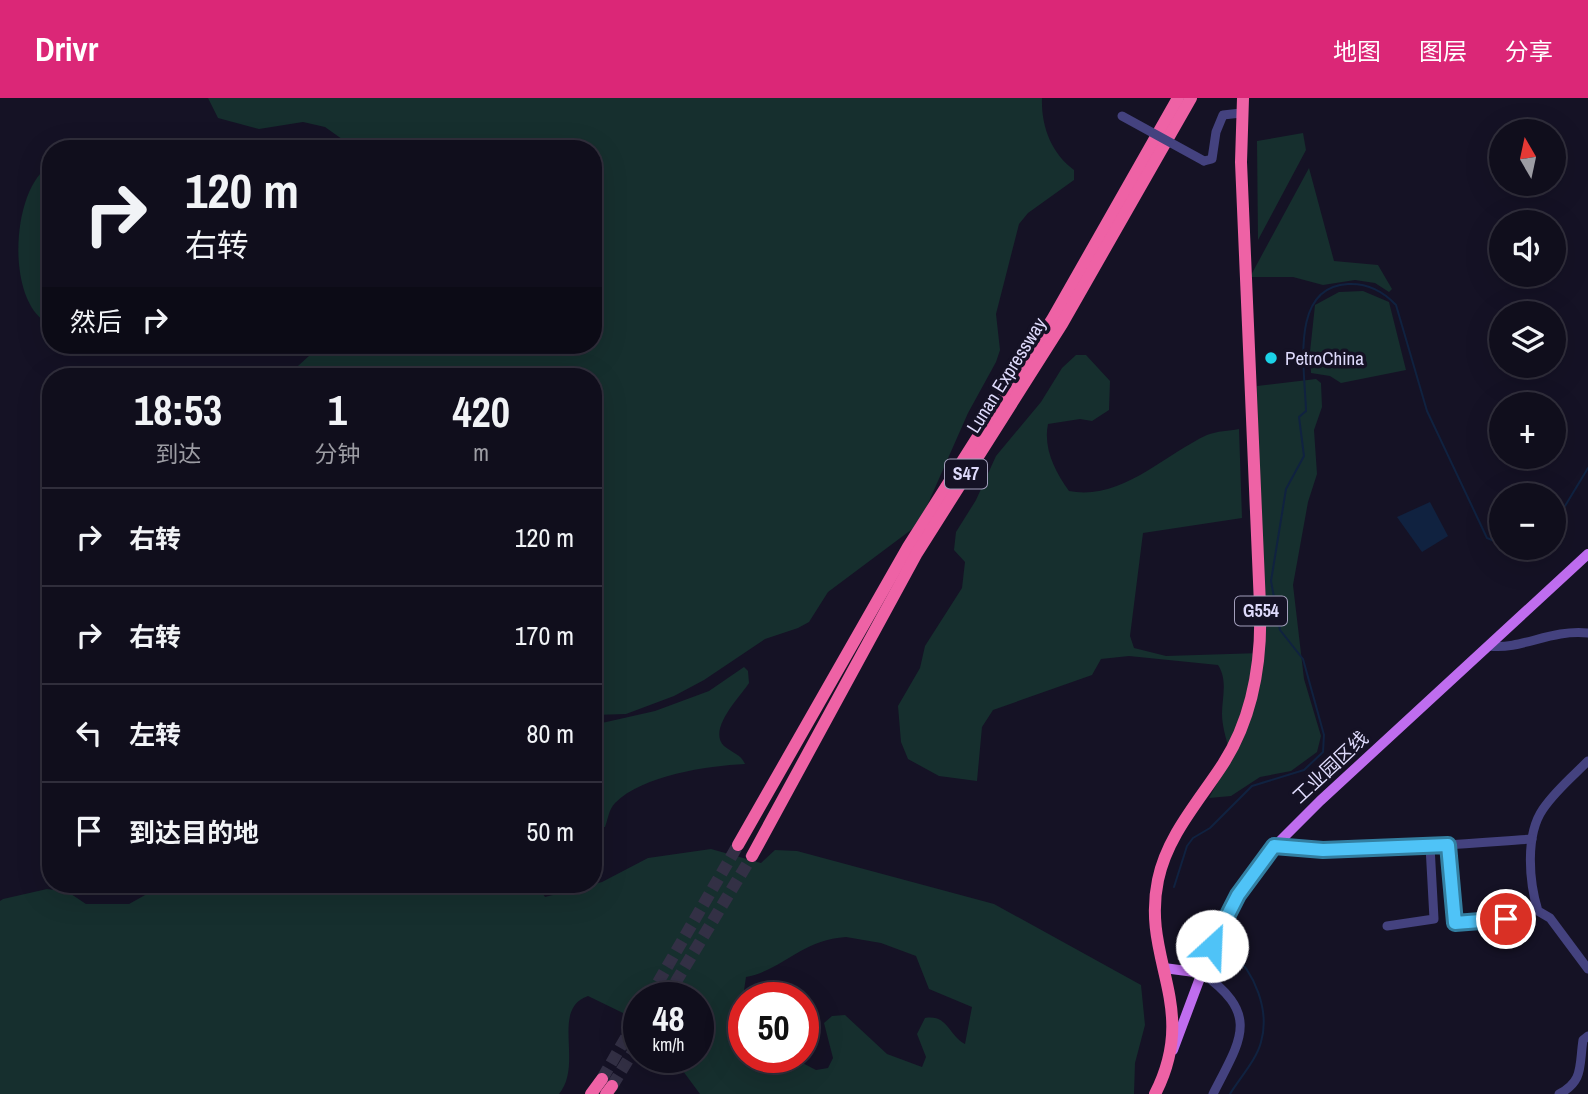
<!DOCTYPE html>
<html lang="zh">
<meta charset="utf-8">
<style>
body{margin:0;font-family:"Archivo Narrow","Noto Sans SC",sans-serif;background:#1e1c29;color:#f1f3f6;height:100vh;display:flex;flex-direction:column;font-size:26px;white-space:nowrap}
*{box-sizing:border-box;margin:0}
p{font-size:23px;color:#9c9ca3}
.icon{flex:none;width:38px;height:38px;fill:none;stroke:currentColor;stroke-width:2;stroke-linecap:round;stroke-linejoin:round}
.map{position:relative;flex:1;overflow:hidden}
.drawer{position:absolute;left:42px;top:270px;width:560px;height:525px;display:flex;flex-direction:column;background:#100e1c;border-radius:28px;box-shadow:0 7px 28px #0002,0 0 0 2px #302e3b}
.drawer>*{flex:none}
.top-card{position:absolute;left:42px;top:42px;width:560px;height:214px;border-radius:28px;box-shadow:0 7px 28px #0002,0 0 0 2px #302e3b;background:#100e1c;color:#f1f3f6;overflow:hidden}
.needle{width:46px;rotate:351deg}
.tools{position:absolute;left:1489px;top:21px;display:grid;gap:14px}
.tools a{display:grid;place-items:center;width:77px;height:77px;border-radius:50%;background:#100e1c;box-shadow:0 7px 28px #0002,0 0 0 2px #302e3b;font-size:35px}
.speed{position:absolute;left:623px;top:884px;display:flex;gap:14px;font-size:35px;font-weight:700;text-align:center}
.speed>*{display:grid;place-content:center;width:91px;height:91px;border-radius:50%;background:#100e1c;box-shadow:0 7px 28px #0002,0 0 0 2px #302e3b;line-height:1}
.speed small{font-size:18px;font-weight:400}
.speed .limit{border:10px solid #d22;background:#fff;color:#111}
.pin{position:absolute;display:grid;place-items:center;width:60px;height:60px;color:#fff;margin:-30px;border:4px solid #fff;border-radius:50%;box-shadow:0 2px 7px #0007}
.me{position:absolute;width:77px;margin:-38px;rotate:25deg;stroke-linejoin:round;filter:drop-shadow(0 0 5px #0008)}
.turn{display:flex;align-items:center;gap:24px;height:147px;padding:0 28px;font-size:32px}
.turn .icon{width:91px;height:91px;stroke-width:2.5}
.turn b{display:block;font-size:49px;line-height:60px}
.then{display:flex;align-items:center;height:66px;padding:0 28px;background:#0003;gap:14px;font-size:26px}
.eta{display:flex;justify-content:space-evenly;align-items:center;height:119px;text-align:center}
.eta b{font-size:42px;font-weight:800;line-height:49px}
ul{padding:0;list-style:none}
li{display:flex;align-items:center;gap:21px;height:98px;padding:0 28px;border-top:2px solid #302e3b}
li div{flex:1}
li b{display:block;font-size:26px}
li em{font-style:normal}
header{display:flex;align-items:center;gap:42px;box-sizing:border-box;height:98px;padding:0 35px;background:#db2777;color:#fff}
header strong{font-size:33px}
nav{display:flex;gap:38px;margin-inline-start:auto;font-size:24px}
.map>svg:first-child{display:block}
</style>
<header>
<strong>Drivr</strong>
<nav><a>地图</a><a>图层</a><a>分享</a></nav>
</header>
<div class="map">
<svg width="1588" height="996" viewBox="0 0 1588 996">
<rect width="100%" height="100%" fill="#151225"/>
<!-- green -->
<g fill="#162f2e" fill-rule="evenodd">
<path d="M208,0h834c-1,28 9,55 32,72v10l-46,33 -9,11 -23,90 4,36 -4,12 -28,51 -49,111 -91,68 -19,30 -11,6 -33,11 -61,41 -30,16 -48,18 -33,1v-339h-306l34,-31h272v-196h-237l-31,-22 -22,-5 -44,7 -41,-11z"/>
<path d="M1303,35l3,17 -48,90 -1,-99z"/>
<path d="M51,67v160c-47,-20 -40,-139 0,-160z"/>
<path d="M1309,70l25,93 44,4 14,24 -3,3 -14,-9 -20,-3 -32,5 -30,-8h-43z"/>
<path d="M1363,193l26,11 17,68 -65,13 -11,-7 -19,-3 -1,-21 5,-47 24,-13z"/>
<path d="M1076,257h10l24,26 -1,29 -17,11 -12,-2 -32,5c-5,24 7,48 21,67 52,10 95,-36 138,-56 10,-4 22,-4 32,-6l3,89 -99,15 -13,103 4,12 32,8 95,-3 -4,-267 59,-7 5,4 1,24 -8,23 3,44 -9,28 -15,83 11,94 17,57 -4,16 -26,19 -31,6 -29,19 -22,2 22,-40c-3,-14 -9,-30 -9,-44 0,-16 6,-34 -4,-49l-89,-9 -28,3 -9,16 -99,35 -11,17 -5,54 -38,-5 -31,-17 -7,-17 -3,-36 22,-38 5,-22 37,-58 3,-26 -11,-12 2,-18 20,-32 20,-44 45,-54 21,-34z"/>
<path d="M744,569l4,4 1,12c-8,13 -42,46 -25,63 8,7 17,8 21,18 -38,2 -102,11 -130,39 -6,6 -7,16 -10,24h-12v-102l62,-14 54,-20z"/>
<path d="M711,751l50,14 14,-13 22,1 197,53 147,81 4,40 -10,38 -1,31h-434l-17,-23 -26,-14h41v-59h-59v49c-13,-6 -14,-21 -16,-34l-35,-17c-38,13 -4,68 -29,98h-559v-193l3,-2 44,-10 21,3 18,12h43l36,-20h372l8,13 57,-15 46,-24zM846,839l35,6 35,13 13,33 43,18 -7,37c-16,-8 -17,-30 -40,-26l-8,16 9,23 -4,10 -35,-13 -42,-39 -13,1 -8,7 9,35 -5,10 -12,2 -25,-13h-47l-2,-53 4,-27c39,-8 55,-37 100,-40z"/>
</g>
<!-- water -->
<path fill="#102240" d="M1430,404l18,34 -26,16 -25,-35z"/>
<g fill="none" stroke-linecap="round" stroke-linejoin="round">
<!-- stream -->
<g stroke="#102240" stroke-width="2">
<path d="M1554,416l11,-8 23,-38"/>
<path d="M1174,789l13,-41 6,-8 17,-10 42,-42 52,-16 19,-18 1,-17 -21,-76 -23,-29 -9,-49 15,-92 18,-33 -5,-39 7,-6c-1,-41 -17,-124 42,-127 20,-1 35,7 48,21l31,106 60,127 15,6"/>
<path d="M1230,996c9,-15 27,-35 31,-52 9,-31 -6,-70 -30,-90"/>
</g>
<!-- highway-tunnel -->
<g stroke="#333045" stroke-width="12" stroke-dasharray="12 6" stroke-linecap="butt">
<path d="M649,900l89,-153"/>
<path d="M666,900l86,-142"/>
<path d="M602,981l37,-64"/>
<path d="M612,988l27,-44"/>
</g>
<!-- minor -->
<g stroke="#44427f" stroke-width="9">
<path d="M1204,63l8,-2 4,-27 7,-17 18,-2"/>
<path d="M1489,548c33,4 61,-17 99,-13"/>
<path d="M1588,663c-15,15 -33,30 -45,48 -18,26 -14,73 -5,102l12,7 38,51"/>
<path d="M1448,747l7,78 51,-3"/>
<path d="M1274,748c87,7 172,-1 258,-7"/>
<path d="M1387,828l47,-7 -4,-73"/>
<path d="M1202,875c59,42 39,66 11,121"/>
<path d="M1559,996c25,-13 20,-28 24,-54l5,-4"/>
</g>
<!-- major -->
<g stroke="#bf6def" stroke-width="10">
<path d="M1164,870l38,5"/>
<path d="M1173,952l46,-123 49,-74 52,-52 268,-247"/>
</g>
<!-- highway -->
<g stroke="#ee62a5" stroke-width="12">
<path d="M738,747l170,-298 145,-229 125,-220"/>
<path d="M752,758l165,-303 145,-229 129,-226"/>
<path d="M591,996l11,-15"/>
<path d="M606,996l6,-8"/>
<path d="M1155,996c45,-88 -14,-134 3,-214 9,-44 41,-79 65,-116 30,-47 39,-104 37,-159l-19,-443 2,-64"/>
</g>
<!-- minor-bridge -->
<path stroke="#44427f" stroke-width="9" d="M1122,18l82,45"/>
</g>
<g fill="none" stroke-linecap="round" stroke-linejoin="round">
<!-- route casing -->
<g stroke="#337fa1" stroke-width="18">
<path id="route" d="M1212,848l26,-51 36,-49 49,4 125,-5 7,78 51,-4"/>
</g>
<!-- route -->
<use href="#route" stroke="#4fc3f7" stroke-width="12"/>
</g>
<!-- markers -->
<circle fill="#1bd2e7" stroke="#151225" stroke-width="2.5" cx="1271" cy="260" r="7"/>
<g text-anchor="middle" stroke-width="7" stroke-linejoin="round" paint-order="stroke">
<!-- shield labels -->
<g fill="#151225" stroke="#a29ebb" stroke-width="2">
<rect x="945" y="361.5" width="42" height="29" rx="5"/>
<rect x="1235" y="498.5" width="52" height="29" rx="5"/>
</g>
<g font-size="18" font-weight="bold" fill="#dedafb">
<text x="966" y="382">S47</text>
<text x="1261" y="519">G554</text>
</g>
<!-- poi labels -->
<g font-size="19" fill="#dedafb" stroke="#151225" text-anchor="start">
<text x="1285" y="267">PetroChina</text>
</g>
<!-- street labels -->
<g font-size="19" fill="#dedafb" stroke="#151225">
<text transform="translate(1006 277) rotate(-58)" y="7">Lunan Expressway</text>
<text transform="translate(1330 669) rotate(-43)" y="7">工业园区线</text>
</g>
</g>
</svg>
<div class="tools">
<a><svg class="needle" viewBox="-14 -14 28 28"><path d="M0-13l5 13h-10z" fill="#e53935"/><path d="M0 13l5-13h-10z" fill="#9c9ca3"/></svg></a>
<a><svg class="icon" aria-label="sound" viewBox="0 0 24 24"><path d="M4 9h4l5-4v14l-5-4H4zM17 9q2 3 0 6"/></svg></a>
<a><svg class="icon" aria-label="layers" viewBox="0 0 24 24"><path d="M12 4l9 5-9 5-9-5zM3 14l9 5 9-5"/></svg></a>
<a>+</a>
<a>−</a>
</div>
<div class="speed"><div>48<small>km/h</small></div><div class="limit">50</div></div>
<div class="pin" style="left:1506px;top:821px;background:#d93025"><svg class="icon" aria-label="arrive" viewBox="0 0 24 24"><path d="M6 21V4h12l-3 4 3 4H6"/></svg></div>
<svg class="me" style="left:1212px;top:848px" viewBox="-20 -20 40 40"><circle r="19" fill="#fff"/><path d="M0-13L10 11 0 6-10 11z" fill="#4fc3f7"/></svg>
<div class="top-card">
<div class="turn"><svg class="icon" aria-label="right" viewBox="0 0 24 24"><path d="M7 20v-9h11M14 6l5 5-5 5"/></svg><div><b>120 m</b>右转</div></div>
<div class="then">然后<svg class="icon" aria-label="right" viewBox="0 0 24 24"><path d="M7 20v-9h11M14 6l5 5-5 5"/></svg></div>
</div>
<section class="drawer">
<div class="eta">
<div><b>18:53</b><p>到达</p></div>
<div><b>1</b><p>分钟</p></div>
<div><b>420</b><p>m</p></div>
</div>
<ul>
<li><svg class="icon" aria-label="right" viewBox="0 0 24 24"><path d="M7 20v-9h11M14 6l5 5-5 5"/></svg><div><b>右转</b></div><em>120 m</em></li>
<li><svg class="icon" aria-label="right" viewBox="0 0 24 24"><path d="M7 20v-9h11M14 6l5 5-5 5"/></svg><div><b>右转</b></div><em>170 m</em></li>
<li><svg class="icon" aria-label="left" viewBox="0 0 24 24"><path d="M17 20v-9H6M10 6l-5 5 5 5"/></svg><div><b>左转</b></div><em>80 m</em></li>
<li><svg class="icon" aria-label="arrive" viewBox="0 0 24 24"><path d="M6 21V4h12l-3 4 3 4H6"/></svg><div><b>到达目的地</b></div><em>50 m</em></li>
</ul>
</section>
</div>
